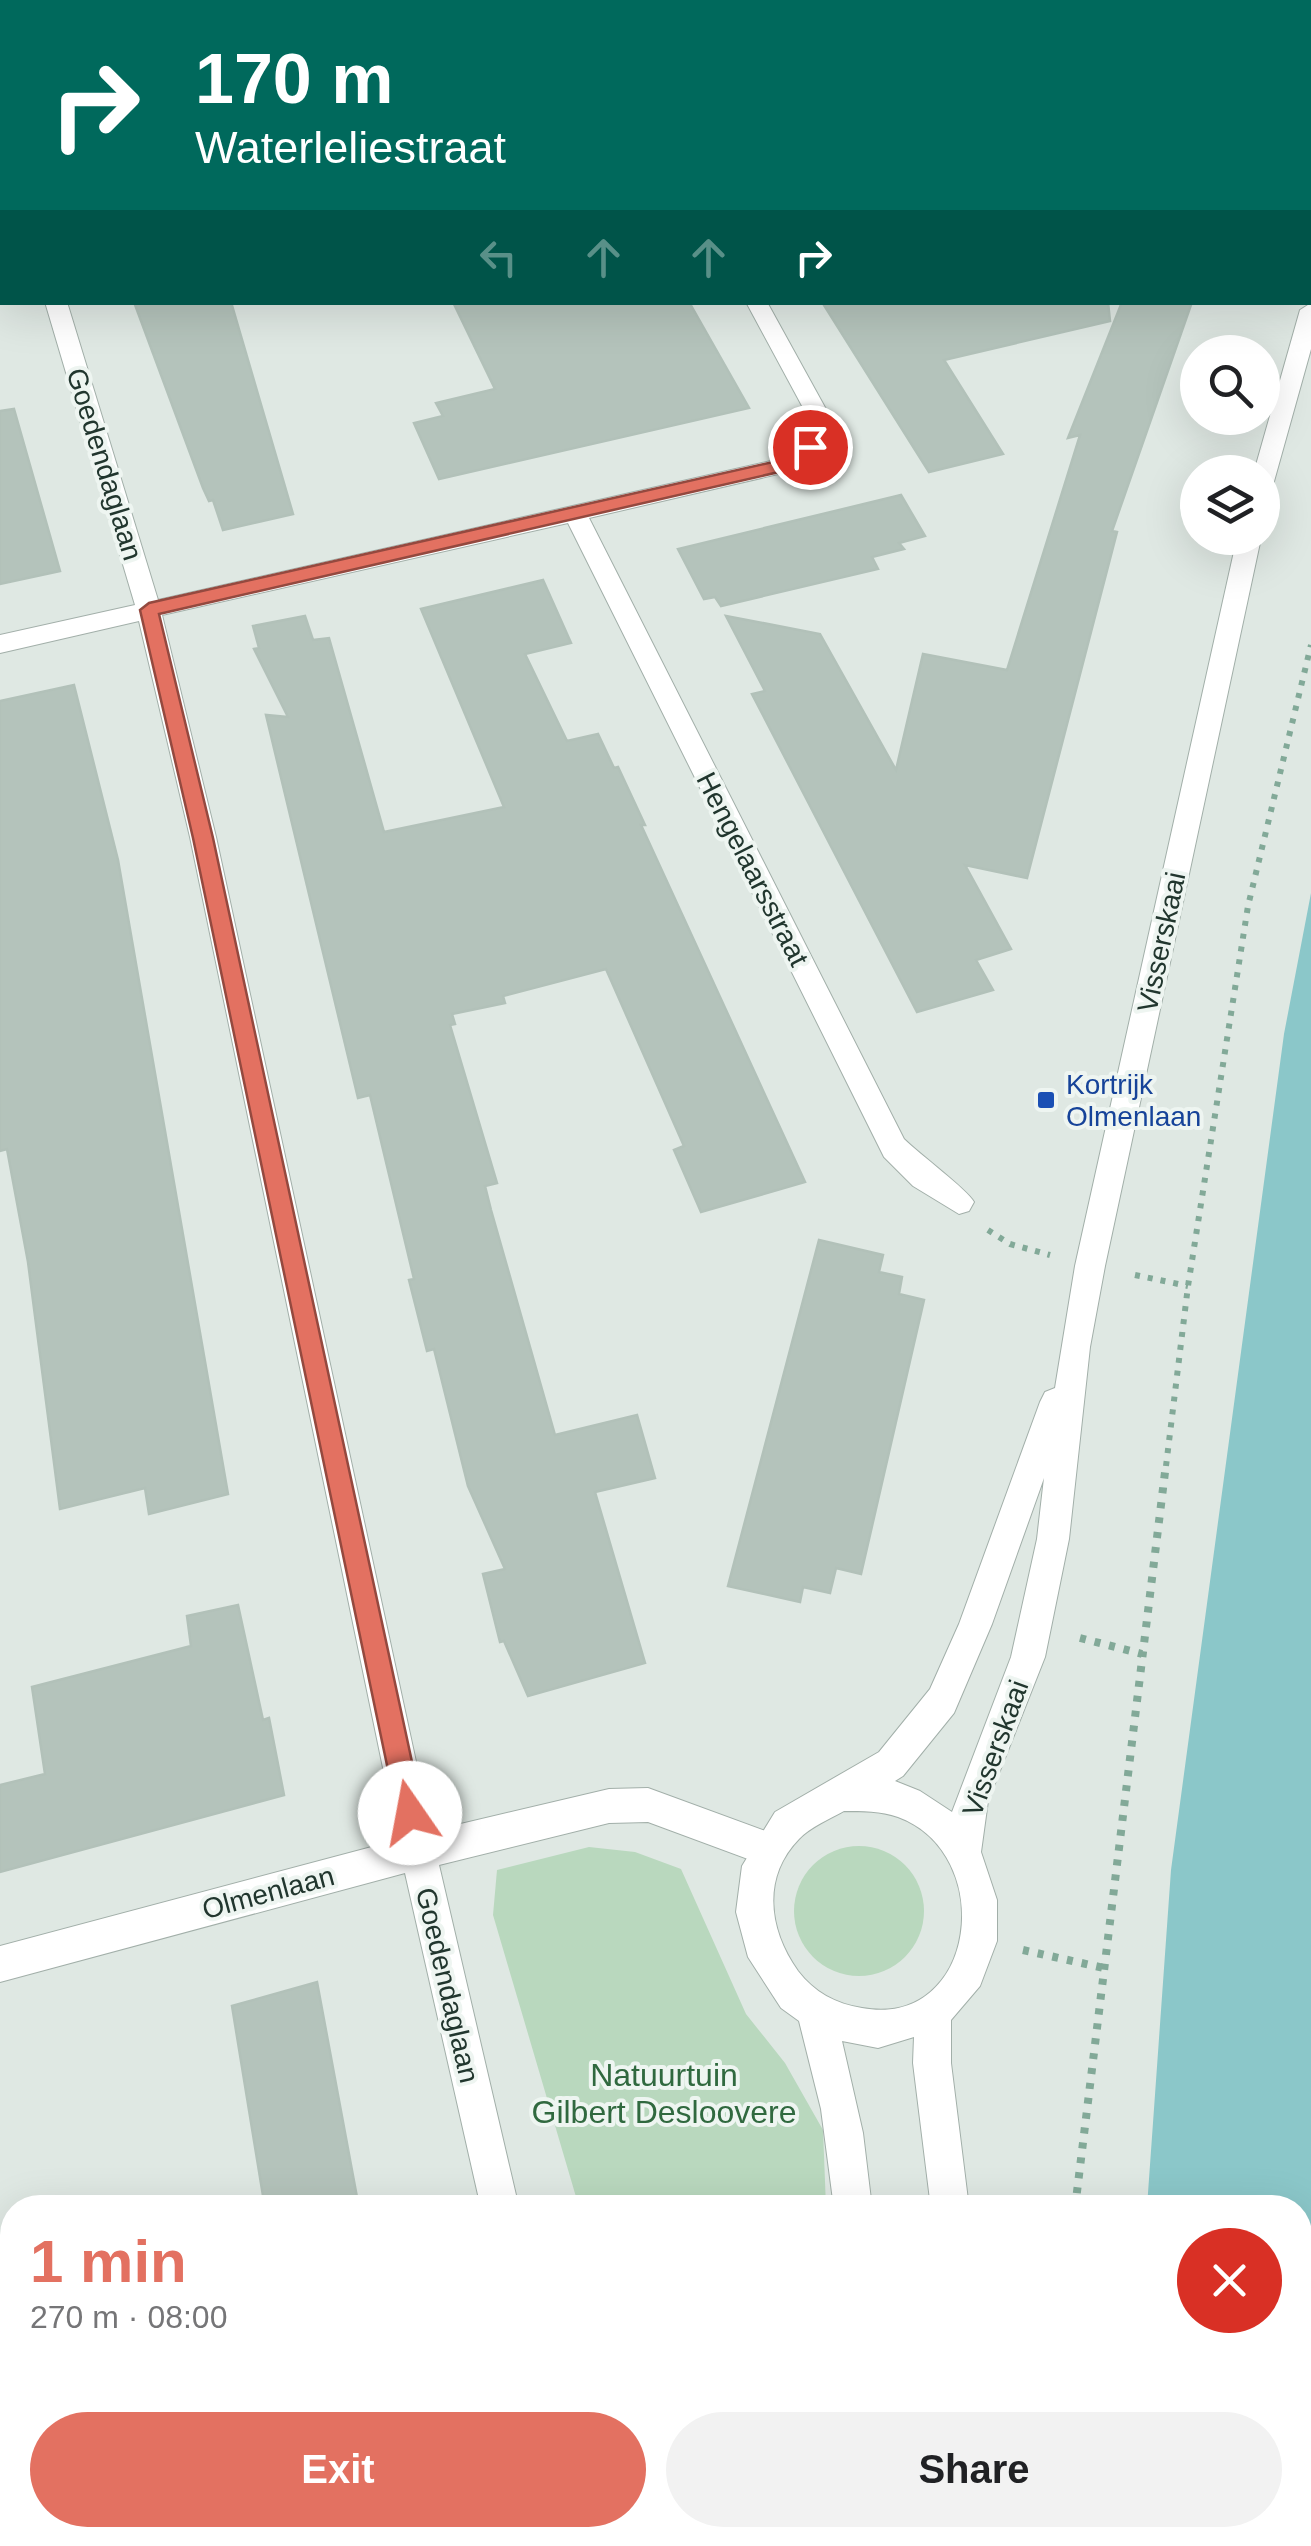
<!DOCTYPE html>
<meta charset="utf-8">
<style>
body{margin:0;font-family:Helvetica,sans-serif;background:#f2f2f2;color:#202124;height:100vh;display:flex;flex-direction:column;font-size:38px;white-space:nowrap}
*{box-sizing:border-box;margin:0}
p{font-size:32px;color:#757577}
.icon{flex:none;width:55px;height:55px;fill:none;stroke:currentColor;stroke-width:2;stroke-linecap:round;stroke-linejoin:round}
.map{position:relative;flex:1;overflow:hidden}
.drawer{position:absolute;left:0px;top:2195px;width:1312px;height:352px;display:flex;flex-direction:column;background:#fff;border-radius:40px 40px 0 0;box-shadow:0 10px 40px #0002}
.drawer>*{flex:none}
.banner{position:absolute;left:0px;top:0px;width:1312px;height:305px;box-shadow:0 10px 40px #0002;background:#00695c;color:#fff;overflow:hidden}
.buttons{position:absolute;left:1180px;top:335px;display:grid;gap:20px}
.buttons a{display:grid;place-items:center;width:100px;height:100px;border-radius:50%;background:#fff;box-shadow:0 10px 40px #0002;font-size:50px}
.pin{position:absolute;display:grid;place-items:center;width:85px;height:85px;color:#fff;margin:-42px;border:5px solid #fff;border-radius:50%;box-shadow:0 2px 10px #0007}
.me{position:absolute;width:110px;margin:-55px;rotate:348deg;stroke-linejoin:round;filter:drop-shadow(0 0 8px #0008)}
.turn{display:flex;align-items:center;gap:35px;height:210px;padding:0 30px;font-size:45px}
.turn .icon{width:130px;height:130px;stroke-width:2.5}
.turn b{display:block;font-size:70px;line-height:85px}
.lanes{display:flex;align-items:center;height:95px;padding:0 30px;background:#0003;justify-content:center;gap:50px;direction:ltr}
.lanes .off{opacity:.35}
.round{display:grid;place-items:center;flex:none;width:105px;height:105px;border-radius:52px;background:#f2f2f2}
.headline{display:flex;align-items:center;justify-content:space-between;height:170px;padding:0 30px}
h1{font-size:60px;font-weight:600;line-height:75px;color:#e37161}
.button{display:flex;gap:20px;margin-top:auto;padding:20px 30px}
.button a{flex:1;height:115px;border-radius:60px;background:#e37161;color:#fff;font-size:40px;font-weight:600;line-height:115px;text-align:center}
.button a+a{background:#f2f2f2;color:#202124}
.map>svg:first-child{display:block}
</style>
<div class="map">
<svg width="1311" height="2546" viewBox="0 0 1311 2546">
<rect width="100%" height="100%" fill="#dfe8e3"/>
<!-- green -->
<g fill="#b9d8be">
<circle cx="859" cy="1911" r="65"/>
<path d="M589,1847l46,5 46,17 65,145 39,49 38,67 3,77h-247l-86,-292 4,-45z"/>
<path d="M259,2535h504l-11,11h-513z"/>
</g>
<!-- water -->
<path fill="#8bc7c9" d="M1311,893v1653h-188v-11h177v-327l-153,-1 24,-337 113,-836z"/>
<!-- building -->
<g fill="#b4c3bb" stroke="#b2c1b9" stroke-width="2.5">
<path d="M134,302h97l62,212 -70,16 -10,-30 -4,1 -6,-13z"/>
<path d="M453,302h236l60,106 -310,71 -25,-56 29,-7 -7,-13 59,-14z"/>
<path d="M822,302h286l2,19 -166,39 59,94 -74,18z"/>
<path d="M1122,302h70l-80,229 5,1 -90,346 -62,-13 46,84 -35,11 17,30 -76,22 -165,-318 13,-3 -39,-75 94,18 76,136 27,-116 84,16 73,-235 -12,3z"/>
<path d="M14,409l46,162 -60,13v-173z"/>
<path d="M901,495l24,41 -26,7 5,6 -32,8 6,12 -157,37 -6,-9 -11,2 -26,-50z"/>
<path d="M543,580l28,63 -46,11 42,87 31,-7 16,34 4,-1 27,58h-4l164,357 -104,30 -27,-62 10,-4 -78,-177 -103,27 2,7 -53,11 3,10 -5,1 47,158 -12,3 6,24 64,225 82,-20 18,63 -60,14 50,171 -117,33 -24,-55 -4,1 -17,-68 22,-5 -37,-83 -34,-137 -7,2 -18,-71 5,-1 -44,-184 -12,3 -92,-383 22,2 -34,-68 5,-1 -6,-22 52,-10 8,24 16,-2 55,194 120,-25 -83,-198z"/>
<path d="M74,685l44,175 110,634 -79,20 -4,-26 -85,21 -32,-247 -21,-113 -7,2v-450z"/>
<path d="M819,1240l64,15 -4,17 23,5 -3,17 25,6 -63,274 -25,-6 -6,25 -27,-6 -3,15 -72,-16z"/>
<path d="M238,1605l25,115 6,-2 15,77 -284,77v-87l45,-11 -13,-87 159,-41 -4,-30z"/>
<path d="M317,1982l42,226h-94l-33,-202z"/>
</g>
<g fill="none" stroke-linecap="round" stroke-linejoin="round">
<!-- service casing -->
<g stroke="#a2afa9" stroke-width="2">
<path id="service" d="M443,0h18l1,2h-17z"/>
</g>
<!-- minor casing -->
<g stroke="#a2afa9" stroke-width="2">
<g id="minor">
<path d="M1204,0h21l1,2h-21z"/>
<rect x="1310" y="55" width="1" height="13"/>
<path d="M0,109l2,1v19l-2,-1z"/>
<path d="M45,302h22l91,298 626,-142 31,-28 -69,-128h21l71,129 -38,38 -211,49 315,621c15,15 64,51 70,63l-5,9 -10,3 -46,-28 -29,-29 -316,-634 -406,92 54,222 215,994 178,-42 39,-1 131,48 6,12 -6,12 -12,6 -119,-44 -39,1 -170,42 80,343h-38l-76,-335 -405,109v-36l398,-106 -208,-1003 -51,-216 -139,32v-18l135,-30z"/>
</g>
</g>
<!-- tertiary casing -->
<g stroke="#a2afa9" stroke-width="2">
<g id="tertiary">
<path d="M1311,303v46l-38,136 -11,7v-20h-8l46,-162z"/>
<path d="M1237,538h24l-156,728 -15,81 -21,192 -24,118 -57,144 -7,51 16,48v41l-17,45 -29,34v43l18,145h-38l-18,-145 1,-26 -36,11 -36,-7 21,92 9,75h-38l-13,-99 -22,-88 -18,-13 -33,-51 -12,-45 6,-46 33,-54 104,-60 51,-63 29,-65 81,-222 5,-10 10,-4 20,-122zM1044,1478l-7,61 -26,118 -59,155 -32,-21 -25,-10 8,-5 51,-63 38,-89zM844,1811c18,0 37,0 54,6 100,37 79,212 -36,191 -26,-4 -48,-16 -64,-37 -29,-41 -37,-93 1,-132 11,-12 31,-20 45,-28z"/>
<path d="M798,2535h42l-2,11h-42z"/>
<path d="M907,2535h42l-2,11h-42z"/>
</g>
</g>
<!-- path-far1 -->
<g stroke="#82a998" stroke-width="6" stroke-dasharray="5 8" stroke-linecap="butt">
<path d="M988,1230l22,14 40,11"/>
<path d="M1135,1275l53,11"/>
<path d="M1166,1466l22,-180 60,-380 63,-261"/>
</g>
<!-- path -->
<g stroke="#82a998" stroke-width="8" stroke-dasharray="6 9" stroke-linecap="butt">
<path d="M1080,1638l62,16"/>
<path d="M1023,1950l81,18"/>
<path d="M1075,2208l91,-744"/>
<path d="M539,2546l16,-11"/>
<path d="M1033,2546l1,-11"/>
</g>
<!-- service -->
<use href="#service" fill="#fff" fill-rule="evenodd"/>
<!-- minor -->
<use href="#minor" fill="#fff" fill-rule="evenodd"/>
<!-- tertiary -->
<use href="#tertiary" fill="#fff" fill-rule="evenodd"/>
</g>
<!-- route -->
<path fill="#e37161" stroke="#94493f" stroke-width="2.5" d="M810,442l8,5 -2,4 -24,18 -633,145 54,224 210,975 -4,10 -9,3 -10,-3 -3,-10 -204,-975 -53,-228 9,-7 637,-144z"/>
<!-- markers -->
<rect fill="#1a4fb4" stroke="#eef5f1" stroke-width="4" x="1036" y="1090" width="20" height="20" rx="5"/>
<g text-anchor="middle" stroke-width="8" stroke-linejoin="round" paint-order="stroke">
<!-- street labels -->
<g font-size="28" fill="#21362e" stroke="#eef5f1">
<text transform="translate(105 464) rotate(73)" y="10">Goedendaglaan</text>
<text transform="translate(753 869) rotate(63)" y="10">Hengelaarsstraat</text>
<text transform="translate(1161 942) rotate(-78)" y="10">Visserskaai</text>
<text transform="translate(995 1748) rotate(-70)" y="10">Visserskaai</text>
<text transform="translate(268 1892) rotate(-15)" y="10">Olmenlaan</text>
<text transform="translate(448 1985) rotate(77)" y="10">Goedendaglaan</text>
</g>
<!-- transit labels -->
<g font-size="28" fill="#164399" stroke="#eef5f1" text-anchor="start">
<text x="1066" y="1094">Kortrijk<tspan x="1066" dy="32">Olmenlaan</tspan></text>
</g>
<!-- near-park labels -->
<g font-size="32" fill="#30693f" stroke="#eef5f1">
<text x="664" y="2086">Natuurtuin<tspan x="664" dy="37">Gilbert Desloovere</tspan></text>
</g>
</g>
</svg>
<div class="buttons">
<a><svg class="icon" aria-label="search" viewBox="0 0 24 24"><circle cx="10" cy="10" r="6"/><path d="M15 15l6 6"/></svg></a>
<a><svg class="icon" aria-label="layers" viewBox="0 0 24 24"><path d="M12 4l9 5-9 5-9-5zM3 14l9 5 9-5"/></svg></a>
</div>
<div class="pin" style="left:810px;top:447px;background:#d93025"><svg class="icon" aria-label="arrive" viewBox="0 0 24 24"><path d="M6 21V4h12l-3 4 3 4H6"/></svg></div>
<svg class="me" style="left:410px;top:1813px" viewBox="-20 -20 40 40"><circle r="19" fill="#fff"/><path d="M0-13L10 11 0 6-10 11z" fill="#e37161"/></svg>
<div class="banner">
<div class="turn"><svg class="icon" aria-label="right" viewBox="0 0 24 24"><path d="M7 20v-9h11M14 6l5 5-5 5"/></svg><div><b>170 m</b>Waterleliestraat</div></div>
<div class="lanes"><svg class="icon off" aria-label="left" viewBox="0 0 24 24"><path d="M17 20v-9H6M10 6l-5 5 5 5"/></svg><svg class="icon off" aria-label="ahead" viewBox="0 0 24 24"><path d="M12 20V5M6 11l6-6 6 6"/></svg><svg class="icon off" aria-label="ahead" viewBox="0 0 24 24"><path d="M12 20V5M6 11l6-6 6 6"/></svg><svg class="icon" aria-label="right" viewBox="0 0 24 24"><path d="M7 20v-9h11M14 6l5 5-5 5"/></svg></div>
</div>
<section class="drawer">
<div class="headline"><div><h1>1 min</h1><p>270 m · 08:00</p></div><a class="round" style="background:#d93025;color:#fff"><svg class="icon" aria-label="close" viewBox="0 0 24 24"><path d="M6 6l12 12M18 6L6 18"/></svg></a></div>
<div class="button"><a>Exit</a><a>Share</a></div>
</section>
</div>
